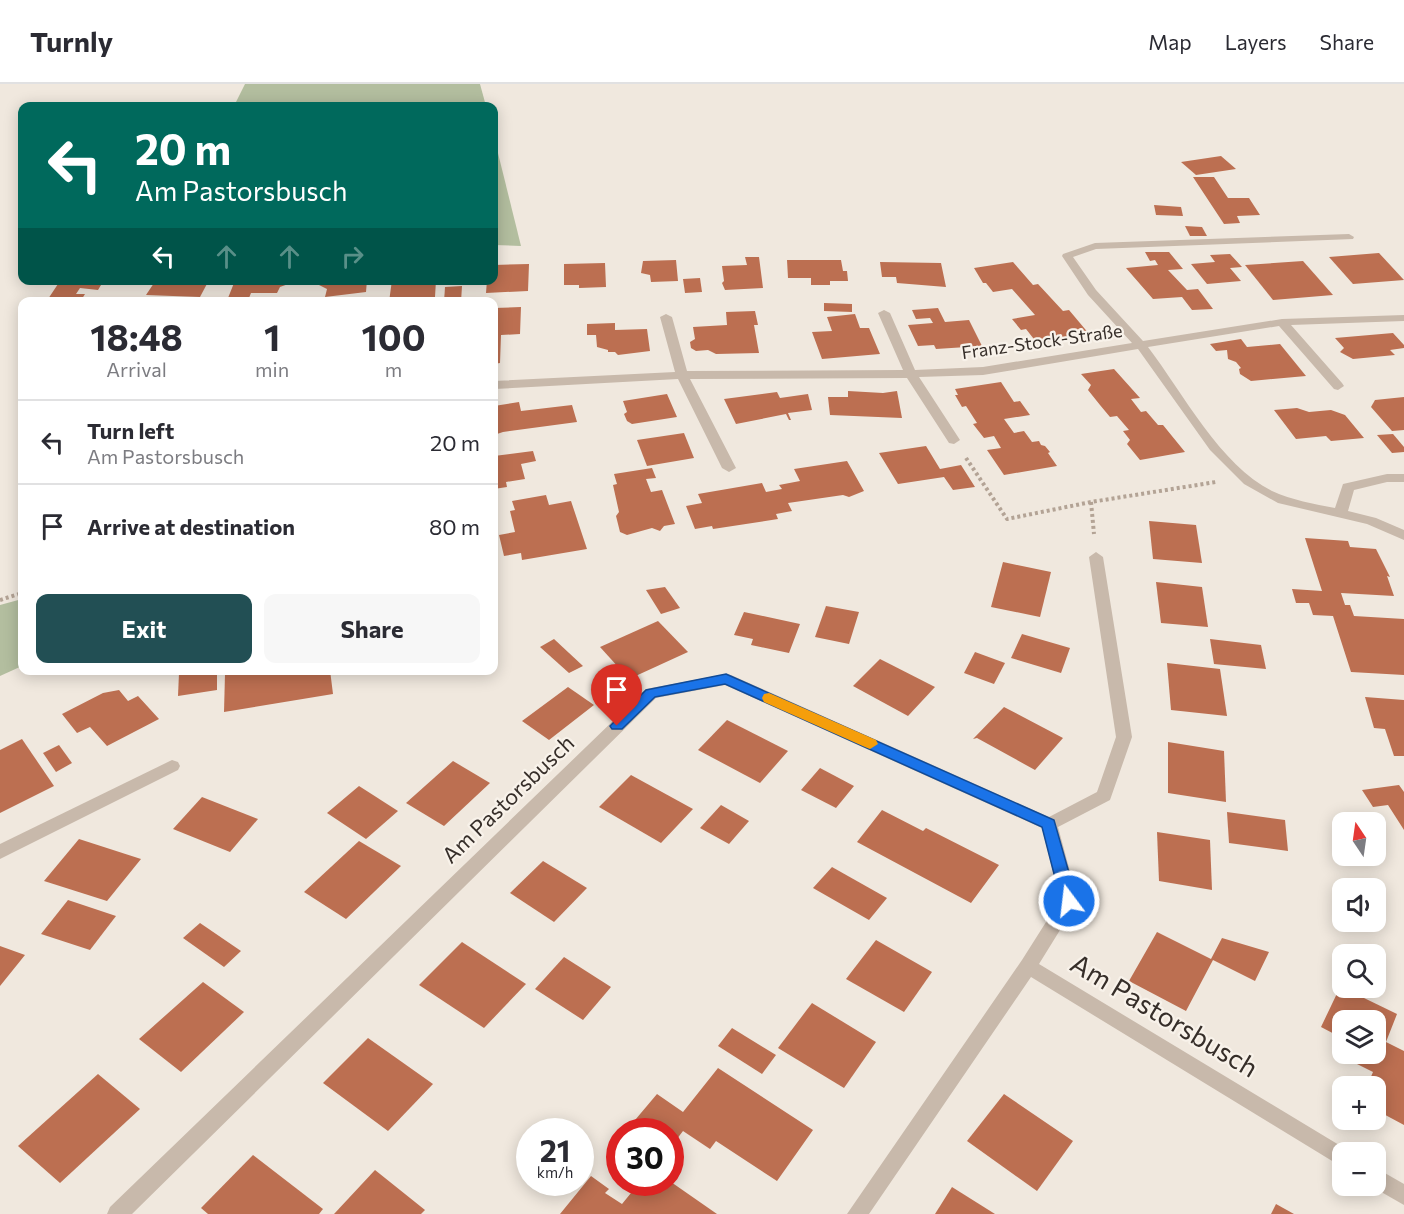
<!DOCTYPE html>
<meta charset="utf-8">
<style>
body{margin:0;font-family:Commissioner,sans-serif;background:#f7f7f7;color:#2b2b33;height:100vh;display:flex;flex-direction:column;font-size:22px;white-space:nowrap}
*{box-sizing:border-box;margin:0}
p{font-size:20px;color:#7c7c81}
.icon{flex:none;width:33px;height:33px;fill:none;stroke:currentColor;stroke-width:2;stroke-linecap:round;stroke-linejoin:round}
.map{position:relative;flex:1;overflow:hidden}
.panel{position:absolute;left:18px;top:213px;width:480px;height:378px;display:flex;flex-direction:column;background:#fff;border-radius:12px;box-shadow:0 3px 15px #0003}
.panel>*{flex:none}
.top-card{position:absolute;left:18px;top:18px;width:480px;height:183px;border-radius:12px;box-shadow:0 3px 15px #0003;background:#00695c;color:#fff;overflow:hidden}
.needle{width:39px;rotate:347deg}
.tools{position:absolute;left:1332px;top:728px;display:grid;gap:12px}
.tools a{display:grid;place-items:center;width:54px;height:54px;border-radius:12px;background:#fff;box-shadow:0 3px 15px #0003;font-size:30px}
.speed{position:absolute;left:516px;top:1034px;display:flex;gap:12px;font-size:30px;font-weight:700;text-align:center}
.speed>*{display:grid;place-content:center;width:78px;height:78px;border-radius:50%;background:#fff;box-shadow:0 3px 15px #0003;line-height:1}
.speed small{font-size:15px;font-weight:400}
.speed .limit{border:9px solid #d22;background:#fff;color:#111}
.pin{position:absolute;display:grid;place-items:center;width:51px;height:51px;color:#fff;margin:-62px -26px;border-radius:50% 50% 50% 0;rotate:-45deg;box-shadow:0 0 6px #0007}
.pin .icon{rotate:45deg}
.me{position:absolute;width:66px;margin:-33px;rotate:345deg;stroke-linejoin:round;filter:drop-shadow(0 0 4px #0008)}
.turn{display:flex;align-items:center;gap:21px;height:126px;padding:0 18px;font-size:27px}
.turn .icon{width:78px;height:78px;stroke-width:2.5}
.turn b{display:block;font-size:42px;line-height:51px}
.lanes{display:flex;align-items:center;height:57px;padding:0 18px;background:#0003;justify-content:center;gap:30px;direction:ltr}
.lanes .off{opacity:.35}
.eta{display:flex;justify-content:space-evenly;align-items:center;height:102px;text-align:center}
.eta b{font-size:36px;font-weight:700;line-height:42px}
.cta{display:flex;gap:12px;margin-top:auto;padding:12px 18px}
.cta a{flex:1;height:69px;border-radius:12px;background:#224f54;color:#fff;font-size:24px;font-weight:700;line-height:69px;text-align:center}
.cta a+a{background:#f7f7f7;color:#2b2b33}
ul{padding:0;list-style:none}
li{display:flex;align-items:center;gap:18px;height:84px;padding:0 18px;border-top:2px solid #e1e1e2}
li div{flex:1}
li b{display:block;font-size:22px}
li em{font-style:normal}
header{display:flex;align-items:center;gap:36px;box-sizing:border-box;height:84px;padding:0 30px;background:#fff;border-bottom:2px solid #e1e1e2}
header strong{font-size:28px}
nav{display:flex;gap:33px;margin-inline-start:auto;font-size:21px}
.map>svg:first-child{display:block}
</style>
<header>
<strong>Turnly</strong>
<nav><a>Map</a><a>Layers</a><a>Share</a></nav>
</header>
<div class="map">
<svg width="1404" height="1130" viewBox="0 0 1404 1130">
<rect width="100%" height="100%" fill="#f0e8de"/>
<!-- green -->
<g fill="#b3be9f">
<path d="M245,0h235l6,22h-252z"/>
<path d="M494,53l27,109 -27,-1z"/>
<path d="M22,515v67l-22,10v-71z"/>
</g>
<!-- building -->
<g fill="#bc6f51">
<path d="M1221,72l15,13 -40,6 -15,-13z"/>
<path d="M1193,93h21l14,21h21l11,17 -23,1 3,7 -16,1z"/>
<path d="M1154,121l27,2 2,9 -27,-1z"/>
<path d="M1185,142l17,1 5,9h-17z"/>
<path d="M1145,168h24l14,17 -15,1 19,20 11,-1 15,20 -21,1 -10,-13 -29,2 -27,-31 32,-3 -3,-5 -5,1z"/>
<path d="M1379,169l25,27 -51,4 -24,-27z"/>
<path d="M1230,170l12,13 -12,1 11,13 -34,3 -16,-20 24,-2 -5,-7z"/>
<path d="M745,173h14l4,31 -38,2 -3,-7 2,-2 -2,-15 25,-1z"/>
<path d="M676,176l2,21 -27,1 -1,-7 -9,-2 2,-12z"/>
<path d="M787,176h54l2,11h4l1,10h-18v4h-19v-7h-23z"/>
<path d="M1303,177l30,34 -60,5 -28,-35z"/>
<path d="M880,178l61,1 5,24 -49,-4 -1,-6h-14z"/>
<path d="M1013,178l20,23 5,-1 25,27 6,-1 21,25 -53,8 -11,-14 -5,1 -9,-11 23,-4 -23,-26 -19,3 -7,-9h-3l-9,-15z"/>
<path d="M605,179l1,24 -27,1v-3h-15v-21z"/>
<path d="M529,180l-1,27 -42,2 1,-13h7v-15z"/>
<path d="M700,194l2,14 -17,1 -2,-14z"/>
<path d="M46,196h58l-6,10 -18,-2 -4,6h9l-5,8h-34l12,-18h-14z"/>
<path d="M156,196h53l-9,17 -54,-2z"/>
<path d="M243,196h49l-1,3 -11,4 -3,6h-26l-2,5h-21l6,-15h8z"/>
<path d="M320,196h47l-1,12 -41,5 2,-8 -8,-4z"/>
<path d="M392,196h44l-1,17 -16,1v4h-30z"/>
<path d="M462,202l-1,16h-17l1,-15z"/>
<path d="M824,219l28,1v8l-28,-1z"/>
<path d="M521,223l-1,27 -19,1 -1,28 -6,1v-56z"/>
<path d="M938,224l7,14 24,-2 13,26 -46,3 -2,-4 -16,1 -10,-21 25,-2 -3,-5 -14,1 -4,-9z"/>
<path d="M755,227l3,14h-4l5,28 -43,1 -8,-4 -12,1 -5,-3 -1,-6 5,-3 -2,-12 34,-2 -1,-13z"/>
<path d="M855,230l5,14h9l11,26 -58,5 -10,-27 20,-1 -5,-14z"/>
<path d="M615,239v7l32,-1 3,22 -32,4 -3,-3h-7v-2l-11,-3 -1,-12h-9v-11z"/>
<path d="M1393,249l11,12v3l-14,2 5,5 -42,4 -13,-7 4,-4 -9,-10z"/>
<path d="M1241,255l6,8 33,-3 26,32 -55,5 -11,-7 -1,-5 2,-1 -5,-6 -8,-3 -1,-9 -11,1 -6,-7z"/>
<path d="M1114,285l26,29 -9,1 10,13 5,-1 12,14h5l22,27 -45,8 -13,-16 3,-4 -7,-9 6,-1 -12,-14 -7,1 -10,-12 -12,-15 3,-5 -10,-11z"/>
<path d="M1001,298l13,20 6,-1 10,14 -26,4 10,14 10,-2 8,11 7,-1 2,4 4,1 5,6 -2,1 9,13 -53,9 -17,-25 14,-2 -7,-12 -10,2 -11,-14 4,-1 -11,-17 -4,1 -7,-12h3l-3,-6z"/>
<path d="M848,307l35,2 14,-2 5,27 -72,-3 -2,-18h20z"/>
<path d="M777,308l3,6 28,-4 4,16 -24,3 3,7h-2l-3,-6 -50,10 -12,-25z"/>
<path d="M667,310l10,23 -45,7 -5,-3 -3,-7 3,-2 -4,-11z"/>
<path d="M1404,313v33l-12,1 -21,-24 4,-7z"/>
<path d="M519,318l2,9 51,-6 5,17 -74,10 -9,3v-29z"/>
<path d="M1297,324l12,4 22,-2 14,5 19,23 -33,3 -5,-5 -30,3 -22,-29z"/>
<path d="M684,349l10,25 -47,8 -10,-26z"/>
<path d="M1393,350l11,13v5l-12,1 -15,-18z"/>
<path d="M926,362l14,23 21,-4 14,22 -22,3 -9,-13 -46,7 -19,-31z"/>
<path d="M533,367l3,10 -15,3 4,15 -19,3 1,5 -13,2v-33z"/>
<path d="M847,377l17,30 -15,6 -6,-2 -55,8 4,8 -16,3 2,5 -65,10 -1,-3 -17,3 -9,-23 16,-3 -4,-9 64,-11 4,9 16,-3 -3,-4 21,-4 -6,-12z"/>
<path d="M652,384l4,10 -10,1 5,13 11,-2 13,34 -11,2 -4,5 -8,-3 -25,7 -7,-3 -4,-16 3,-4 -6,-27 4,-1 -3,-10z"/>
<path d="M546,411l3,10 22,-4 16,48 -65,11 -1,-7 -17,3 -5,-21 16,-3 -5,-21 5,-1 -3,-9z"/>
<path d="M1149,437l47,4 6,38 -49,-4z"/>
<path d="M1305,454l43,3 2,6 26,2 14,28 -3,-1 7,20 -53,-3 4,12h5l4,11 50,3v56l-53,-3 -18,-56 -20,-1 -4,-12h-13l-4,-14 30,2z"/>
<path d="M1003,478l48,10 -11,45 -49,-10z"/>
<path d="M1156,498l46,5 6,40 -47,-4z"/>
<path d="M665,503l15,21 -19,6 -15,-24z"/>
<path d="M826,522l33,6 -10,32 -34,-7z"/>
<path d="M744,528l56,12 -11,29 -38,-8 2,-6 -19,-4z"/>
<path d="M658,537l30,31 -59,27 -29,-32z"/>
<path d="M1022,550l48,14 -9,25 -50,-15z"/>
<path d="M554,555l29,27 -14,7 -29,-26z"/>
<path d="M1210,555l51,6 5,24 -52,-5z"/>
<path d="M975,568l30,11 -11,21 -30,-11z"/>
<path d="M880,575l55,28 -27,29 -55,-30z"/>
<path d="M1167,579l53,6 7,47 -56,-6z"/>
<path d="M198,586h19v20l-39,6 1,-23z"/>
<path d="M250,586h80l3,24 -109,18 1,-38z"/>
<path d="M568,603l26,18 -45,35 -27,-19z"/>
<path d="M119,606l9,11 10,-5 21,23 -52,27 -17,-19 -13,6 -15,-19 41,-21z"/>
<path d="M1365,613l39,3v56h-10l-9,-27 -11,-1z"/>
<path d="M1004,623l59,31 -28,32 -58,-32 -4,1z"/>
<path d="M727,636l61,31 -28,32 -62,-33z"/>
<path d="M22,655l32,47 -54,27v-63z"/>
<path d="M1168,658l56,9 2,51 -58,-9z"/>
<path d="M59,661l13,18 -16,9 -13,-19z"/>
<path d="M453,677l37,22 -46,43 -38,-23z"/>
<path d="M820,684l34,18 -18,22 -35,-18z"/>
<path d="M631,691l62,34 -32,34 -62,-36z"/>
<path d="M1399,701l5,7v38l-16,-25 -15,2 -11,-17z"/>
<path d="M359,702l39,25 -32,28 -39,-26z"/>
<path d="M202,713l56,22 -28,33 -57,-23z"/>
<path d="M721,721l28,16 -20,23 -29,-16z"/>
<path d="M882,726l41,21 3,-3 73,37 -28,38 -114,-61z"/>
<path d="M1227,728l58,8 3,31 -59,-8z"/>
<path d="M1157,748l53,8 2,50 -53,-9z"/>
<path d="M79,755l62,20 -34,42 -63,-20z"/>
<path d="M359,757l42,25 -55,53 -42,-27z"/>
<path d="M543,777l44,27 -33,34 -44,-29z"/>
<path d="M832,783l55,31 -18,22 -56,-32z"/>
<path d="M68,816l48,16 -26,34 -49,-16z"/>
<path d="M200,839l41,28 -17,16 -41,-29z"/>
<path d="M1157,848l54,27 11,-21 47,14 -14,29 -42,-21 -27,51 -57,-30z"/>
<path d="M876,856l56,32 -28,40 -58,-33z"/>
<path d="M462,858l64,42 -42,44 -65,-43z"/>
<path d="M0,862l25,9 -25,31z"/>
<path d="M564,873l47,30 -28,33 -48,-31z"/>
<path d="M203,898l41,30 -63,60 -42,-33z"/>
<path d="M1342,899v4h7l16,8 -1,3 33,16 -11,28 18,9v74l-28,-15v-24h-9l6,-14 -34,-17 3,-9v7h34v-33h-34v18l-21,-11z"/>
<path d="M812,919l64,39 -32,46 -66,-40z"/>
<path d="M732,944l44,27 -14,19 -44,-28z"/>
<path d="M368,954l65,46 -45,47 -65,-48z"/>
<path d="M718,984l95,62 -36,51 -61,-40 -6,8 -27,-18 -13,17v-17h-33l-7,-5 27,-32 26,18z"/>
<path d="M98,990l42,35 -80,74 -42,-37z"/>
<path d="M1004,1010l69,47 -36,50 -70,-50z"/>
<path d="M253,1071l70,54 -4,5h-111l-7,-6z"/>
<path d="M375,1086l50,40 -4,4h-87z"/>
<path d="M591,1092l18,13 -4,4 17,11 18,-22h31l46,32h-157z"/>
<path d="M952,1103l43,27h-60z"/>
<path d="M1276,1120l18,10h-23z"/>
</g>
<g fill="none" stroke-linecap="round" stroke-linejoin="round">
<!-- path -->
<g stroke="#b3a395" stroke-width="4" stroke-dasharray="3 3" stroke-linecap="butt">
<path d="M966,374l41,61 84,-17 125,-20"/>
<path d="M1091,418l3,32"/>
<path d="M0,516l22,-7"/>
</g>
<!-- street -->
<g fill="#c8b9ab" fill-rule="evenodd">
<path d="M1349,150l5,3 -1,2 -257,10 -23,8 23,33 47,51 139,-22 122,-4v6l-113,4 51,58 2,3 -6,4 -4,-1 -55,-63 -131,21c35,46 72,118 124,144 20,9 42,13 63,17l8,-24 44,-10h17v8h-17l-33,8 -6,21 28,7 28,12v10l-37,-16 -89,-21 -34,-19 -34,-34 -72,-101 -155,26 -64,2 41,63 -6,4 -5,-1 -42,-65 -217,1 46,89 -7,4 -7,-4 -44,-89 -184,10v-8l181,-9 -15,-55 6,-3 6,3 15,54 216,-1 -25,-57 6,-3 6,3 25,57 68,-3 149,-24 -44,-48 -26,-39 1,-2 32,-11z"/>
<path d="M1096,468l7,5 29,180 -22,63 -52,27 20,74 -39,63 310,187 -7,1v15l-311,-190 -162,237h-22l175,-254 38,-60 -18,-72 -317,-143 -69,13 -524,516h-25l3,-7 536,-518 80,-15 5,1 318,142 48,-25 19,-55 -27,-180z"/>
<path d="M172,676l6,2 2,4 -2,4 -178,89v-15z"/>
<path d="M1376,1084l28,16v21l-35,-20h7z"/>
</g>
</g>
<!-- route -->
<path fill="#1a73e8" stroke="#114b97" stroke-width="1.5" d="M726,590l328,146 23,81 -3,5 -5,1 -6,-1 -2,-5 -19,-74 -317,-143 -70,13 -33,32h-10l-2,-3 36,-36z"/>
<!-- slow -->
<path fill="#f59e0b" d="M769,609l107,47 2,4 -8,5 -5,-2 -101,-45 -2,-4 2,-4z"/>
<g text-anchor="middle" stroke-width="4.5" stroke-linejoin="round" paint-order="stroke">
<!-- far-street labels -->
<g font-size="18" fill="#362e29" stroke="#f8f2ea">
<text transform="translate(1042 258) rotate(-8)" y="6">Franz-Stock-Straße</text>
</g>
<!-- street labels -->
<g font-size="22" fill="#362e29" stroke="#f8f2ea">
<text transform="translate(508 715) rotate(-44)" y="8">Am Pastorsbusch</text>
</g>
<!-- near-street labels -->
<g font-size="27" fill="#362e29" stroke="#f8f2ea">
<text transform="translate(1164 932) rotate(31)" y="9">Am Pastorsbusch</text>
</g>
</g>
</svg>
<div class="tools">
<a><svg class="needle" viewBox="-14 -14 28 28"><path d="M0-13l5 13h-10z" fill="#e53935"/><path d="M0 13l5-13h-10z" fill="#7c7c81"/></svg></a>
<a><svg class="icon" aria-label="sound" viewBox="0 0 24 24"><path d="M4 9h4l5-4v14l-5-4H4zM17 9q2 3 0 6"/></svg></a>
<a><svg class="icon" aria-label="search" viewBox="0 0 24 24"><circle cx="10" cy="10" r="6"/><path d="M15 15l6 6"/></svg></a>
<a><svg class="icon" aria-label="layers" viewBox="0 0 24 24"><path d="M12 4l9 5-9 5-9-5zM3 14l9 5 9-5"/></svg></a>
<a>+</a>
<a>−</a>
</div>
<div class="speed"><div>21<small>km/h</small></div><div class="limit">30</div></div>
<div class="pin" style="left:617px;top:642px;background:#d93025"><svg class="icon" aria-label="arrive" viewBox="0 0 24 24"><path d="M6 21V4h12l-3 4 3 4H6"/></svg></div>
<svg class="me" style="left:1069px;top:817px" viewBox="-20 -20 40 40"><circle r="17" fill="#1a73e8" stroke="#fff" stroke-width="3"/><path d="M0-11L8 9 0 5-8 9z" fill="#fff"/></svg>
<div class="top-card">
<div class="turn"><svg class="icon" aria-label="left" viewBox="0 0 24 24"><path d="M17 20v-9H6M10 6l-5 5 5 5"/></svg><div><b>20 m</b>Am Pastorsbusch</div></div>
<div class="lanes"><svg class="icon" aria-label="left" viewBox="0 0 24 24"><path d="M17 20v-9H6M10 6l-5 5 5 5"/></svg><svg class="icon off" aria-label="ahead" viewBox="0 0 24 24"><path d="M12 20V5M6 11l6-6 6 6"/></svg><svg class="icon off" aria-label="ahead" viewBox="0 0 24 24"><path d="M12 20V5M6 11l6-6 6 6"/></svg><svg class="icon off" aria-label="right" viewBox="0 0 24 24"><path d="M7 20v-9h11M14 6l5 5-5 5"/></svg></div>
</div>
<section class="panel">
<div class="eta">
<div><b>18:48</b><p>Arrival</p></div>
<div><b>1</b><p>min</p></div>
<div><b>100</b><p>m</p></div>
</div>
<ul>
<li><svg class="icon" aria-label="left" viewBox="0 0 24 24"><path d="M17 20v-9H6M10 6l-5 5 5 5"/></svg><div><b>Turn left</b><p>Am Pastorsbusch</p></div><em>20 m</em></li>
<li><svg class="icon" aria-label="arrive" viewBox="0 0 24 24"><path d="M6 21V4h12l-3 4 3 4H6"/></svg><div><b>Arrive at destination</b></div><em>80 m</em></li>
</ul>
<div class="cta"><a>Exit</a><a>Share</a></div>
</section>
</div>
